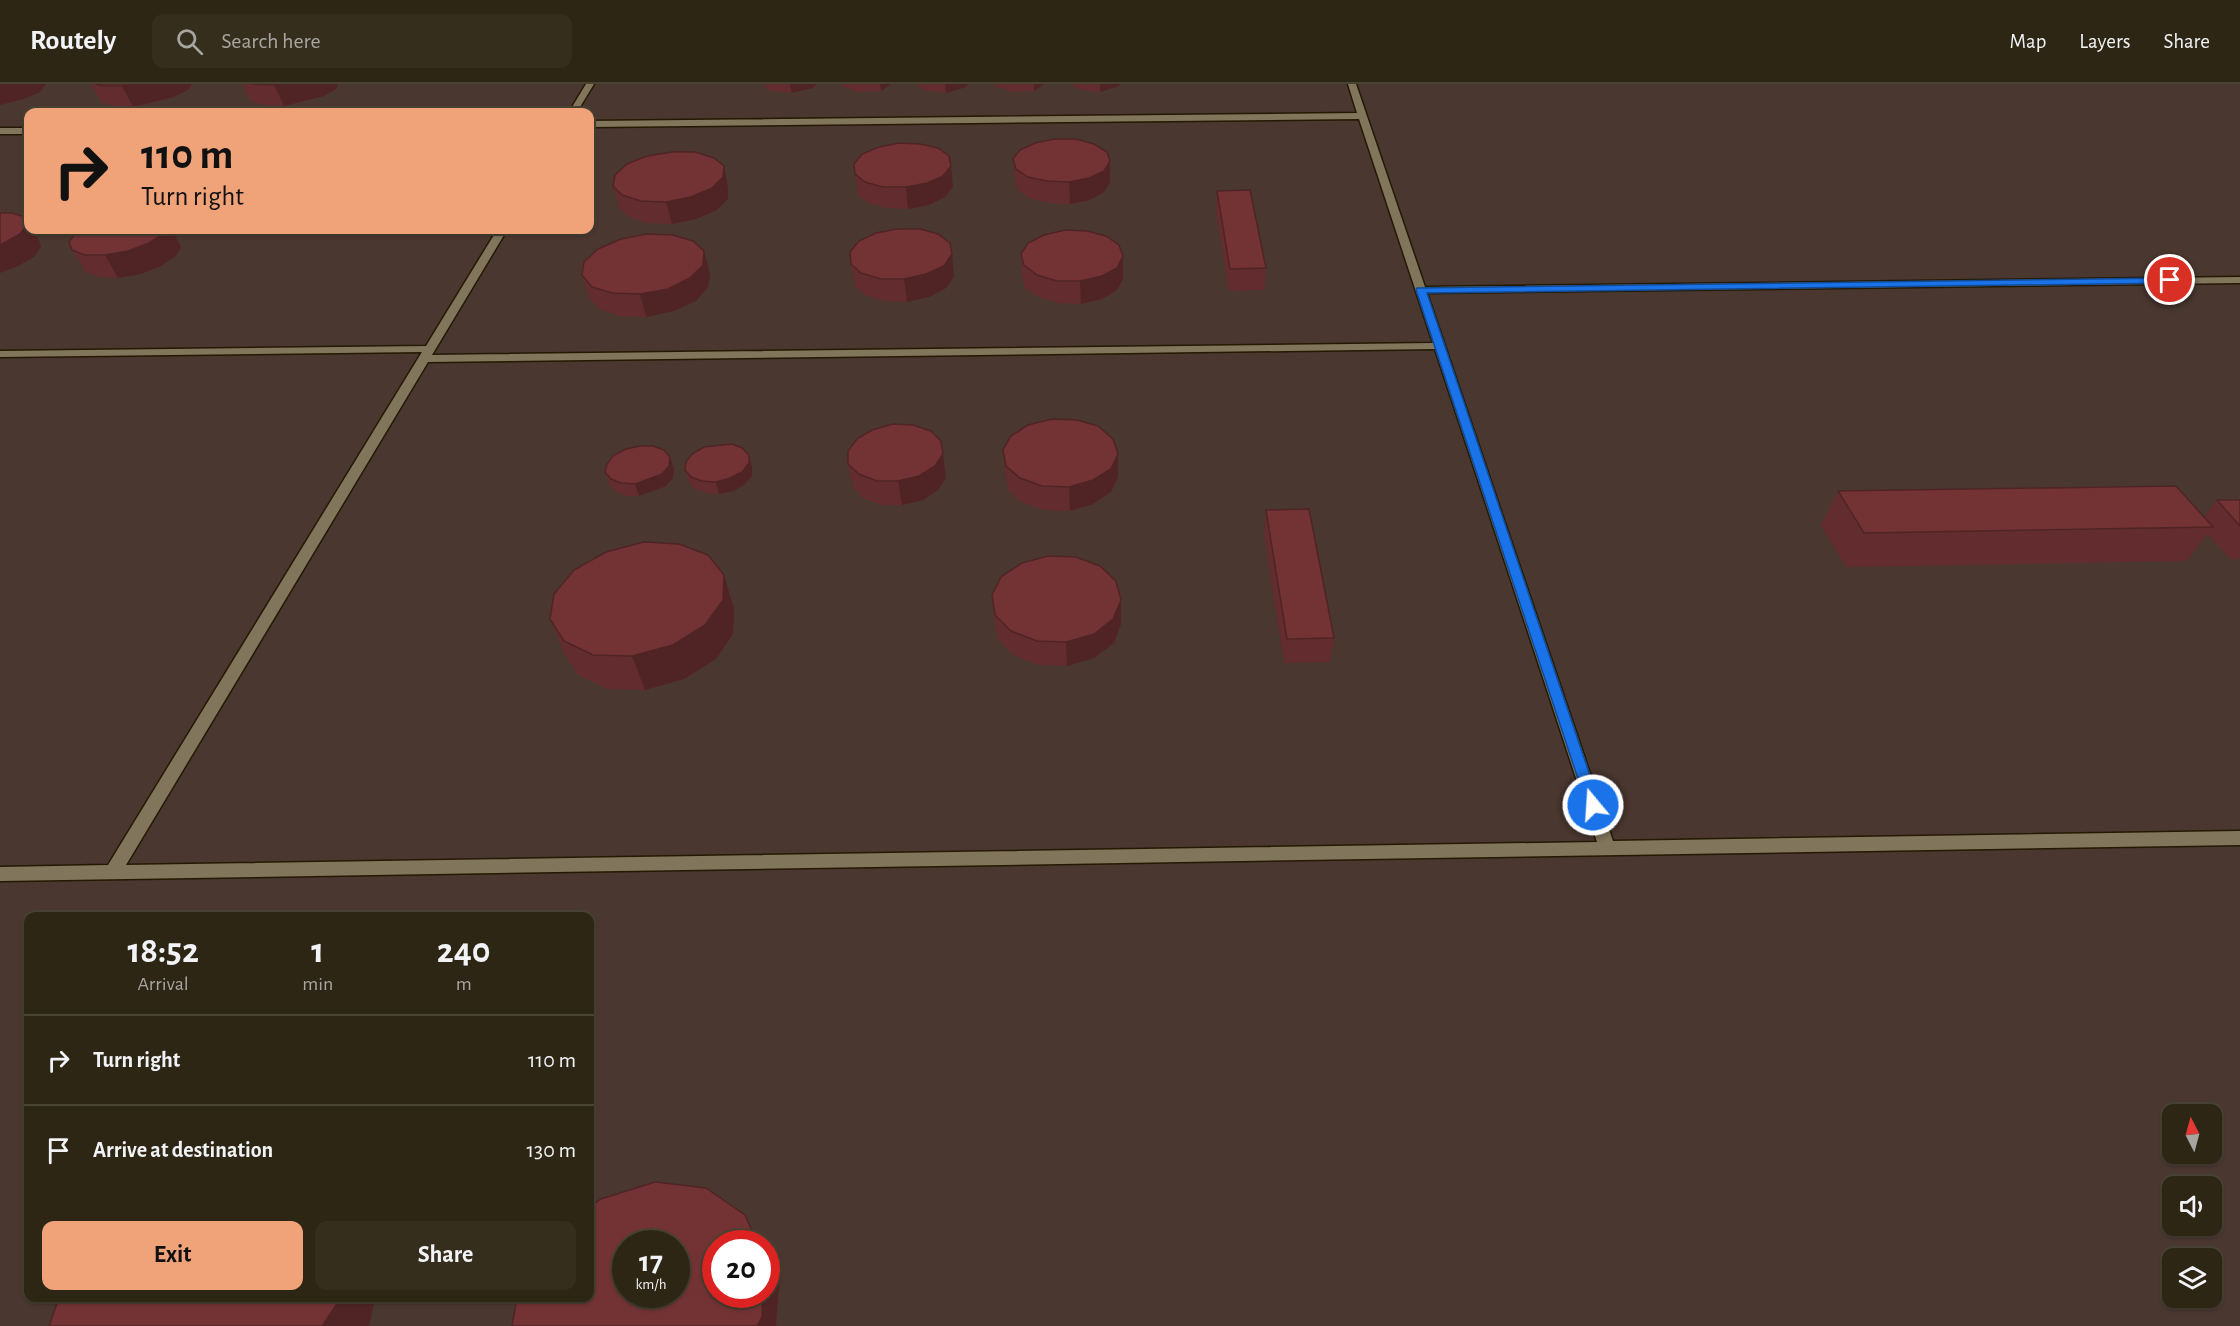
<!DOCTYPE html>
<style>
body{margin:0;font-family:"Alegreya Sans",sans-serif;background:#362e1d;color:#f1f3f6;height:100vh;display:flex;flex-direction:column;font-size:22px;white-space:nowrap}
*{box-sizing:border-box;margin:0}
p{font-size:20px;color:#a7a5a0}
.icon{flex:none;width:33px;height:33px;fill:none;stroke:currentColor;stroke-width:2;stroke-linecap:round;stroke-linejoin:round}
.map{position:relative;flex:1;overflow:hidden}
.drawer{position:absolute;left:24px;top:828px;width:570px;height:390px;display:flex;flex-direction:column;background:#2e2614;border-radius:12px;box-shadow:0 2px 4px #0004,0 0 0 2px #494334}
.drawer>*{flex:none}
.hud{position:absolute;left:24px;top:24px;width:570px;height:126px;border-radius:12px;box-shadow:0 2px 4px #0004,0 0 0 2px #494334;background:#f0a279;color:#111;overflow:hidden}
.needle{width:39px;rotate:354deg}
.buttons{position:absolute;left:2162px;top:1020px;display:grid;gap:12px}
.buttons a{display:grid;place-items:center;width:60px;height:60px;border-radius:12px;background:#2e2614;box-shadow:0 2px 4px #0004,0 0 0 2px #494334;font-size:30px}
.speed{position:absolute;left:612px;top:1146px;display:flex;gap:12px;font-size:30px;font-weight:700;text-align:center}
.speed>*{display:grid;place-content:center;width:78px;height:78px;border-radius:50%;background:#2e2614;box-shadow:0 2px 4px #0004,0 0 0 2px #494334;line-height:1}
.speed small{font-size:15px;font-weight:400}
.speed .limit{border:9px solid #d22;background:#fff;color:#111}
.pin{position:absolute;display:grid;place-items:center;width:51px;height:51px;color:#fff;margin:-26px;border:3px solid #fff;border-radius:50%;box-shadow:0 2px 6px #0007}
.me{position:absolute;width:66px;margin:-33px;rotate:342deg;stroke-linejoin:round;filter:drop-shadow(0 0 4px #0008)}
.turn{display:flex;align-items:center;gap:21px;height:126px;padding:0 18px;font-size:27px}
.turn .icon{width:78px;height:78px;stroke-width:2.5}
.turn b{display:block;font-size:42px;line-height:51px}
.eta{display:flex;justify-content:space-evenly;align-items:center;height:102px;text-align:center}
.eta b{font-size:36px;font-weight:600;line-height:42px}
.button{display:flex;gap:12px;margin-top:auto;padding:12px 18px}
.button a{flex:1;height:69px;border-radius:12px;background:#f0a279;color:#111;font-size:24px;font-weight:600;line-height:69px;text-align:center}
.button a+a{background:#362e1d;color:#f1f3f6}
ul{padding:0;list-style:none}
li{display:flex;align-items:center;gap:18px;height:90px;padding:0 18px;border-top:2px solid #494334}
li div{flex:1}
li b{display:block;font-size:22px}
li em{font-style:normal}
header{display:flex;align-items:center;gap:36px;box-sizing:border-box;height:84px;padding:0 30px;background:#2e2614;border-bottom:2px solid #494334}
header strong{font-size:28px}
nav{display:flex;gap:33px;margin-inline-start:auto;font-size:21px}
.search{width:420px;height:54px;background:#362e1d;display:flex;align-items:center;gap:15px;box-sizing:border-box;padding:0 21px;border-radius:12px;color:#a7a5a0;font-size:22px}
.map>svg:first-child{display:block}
</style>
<header>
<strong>Routely</strong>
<div class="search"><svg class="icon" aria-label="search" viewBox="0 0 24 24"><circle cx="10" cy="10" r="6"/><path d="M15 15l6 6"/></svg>Search here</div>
<nav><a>Map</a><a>Layers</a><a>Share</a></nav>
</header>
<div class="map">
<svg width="2240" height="1242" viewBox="0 0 2240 1242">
<rect width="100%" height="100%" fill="#3d331a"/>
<!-- industrial -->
<path fill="#4a3730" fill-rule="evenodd" d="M0,0h2240v1242h-2240zM28,28h562v118h-562zM28,832h562v382h-562zM2172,1030h39v40h-39zM2172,1102h39v40h-39zM626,1160h50v50h-50zM716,1160h50v50h-50zM2172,1174h39v40h-39z"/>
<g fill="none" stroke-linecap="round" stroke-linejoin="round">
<!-- minor casing -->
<g stroke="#241a03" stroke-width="3">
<g id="minor">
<path d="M586,0h8l-17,28h-8z"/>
<path d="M1348,0h8l69,203 815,-10v6l-813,10 186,548 627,-10v14l-2240,36v-14l108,-2 314,-513 -422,5v-6l426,-5 71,-116h10l-75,125 1001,-12 -74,-224 -769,8v-6l767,-8zM1435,265l162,493 -1471,23 302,-503z"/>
<rect x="0" y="44" width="28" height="6"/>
</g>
</g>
<!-- minor -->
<use href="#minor" fill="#81765b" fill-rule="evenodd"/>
</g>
<!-- wall -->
<g fill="#632c2e">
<path d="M91,0h101l-4,6 -14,7 -41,10 -19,-1 -13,-4z"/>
<path d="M242,0h96l-2,5 -12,7 -40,10 -19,-1 -13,-3 -5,-7z"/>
<path d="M765,0h52l-4,4 -21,5 -21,-2 -6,-4z"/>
<path d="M842,0h49l-10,7 -24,1 -15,-6z"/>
<path d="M918,0h51l-3,3 -20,6 -22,-3 -6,-4z"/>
<path d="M994,0h50l-10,7 -22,1 -17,-6z"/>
<path d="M1071,0h49l-1,2 -19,6 -22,-3z"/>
<path d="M1013,75l97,23 -6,10 -14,8 -20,4 -22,-1 -19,-5 -11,-8 -3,-10z"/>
<path d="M724,82l4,22v11l-11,11 -21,9 -24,5 -25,-1 -18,-6 -10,-9 -6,-22z"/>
<path d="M951,82l2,21 -8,10 -16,8 -21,4 -22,-1 -18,-5 -10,-8 -3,-21z"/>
<path d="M1217,107l49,77 -2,22 -35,1 -13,-78z"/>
<path d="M181,163l-5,9 -15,10 -20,8 -23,4 -19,-1 -13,-5 -14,-22z"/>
<path d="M1021,170l102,25 -6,11 -15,9 -21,5 -23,-1 -20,-6 -13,-9 -3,-12z"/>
<path d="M851,180l103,13 -8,11 -17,9 -22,5 -23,-1 -19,-6 -10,-9z"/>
<path d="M710,190l-2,13 -12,14 -22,10 -28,6 -27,-1 -20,-7 -10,-11 -7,-23z"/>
<path d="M1003,366l115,4v23l-7,15 -18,12 -23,7 -26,-1 -23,-8 -13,-12 -3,-16z"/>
<path d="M749,371l3,12v9l-7,8 -11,7 -15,3 -13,-1 -11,-4 -6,-7 -4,-12z"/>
<path d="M848,380l98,14 -8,12 -15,10 -21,5h-21l-18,-7 -10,-11z"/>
<path d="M674,385l-1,9 -7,8 -27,10h-14l-10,-5 -6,-7 -4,-12z"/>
<path d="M1838,407l366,26 13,-17h23v59h-10l-23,-25 -20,27 -341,6 -25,-42z"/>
<path d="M1266,426l68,128 -4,24 -46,1 -20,-129z"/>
<path d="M724,491l10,34 -1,25 -17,25 -32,20 -39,11 -38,-1 -29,-14 -14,-22 -14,-34z"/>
<path d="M992,511l129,29 -7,19 -20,15 -27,8 -29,-1 -25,-10 -15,-16 -4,-20z"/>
</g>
<!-- shaded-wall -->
<g fill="#502425">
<path d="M0,0h46l-6,8 -16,7 -24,6z"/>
<path d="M132,0h60l-4,6 -14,7 -41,10 -11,-21z"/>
<path d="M280,0h58l-2,5 -12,7 -40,10 -10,-21z"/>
<path d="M790,0h27l-4,4 -21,5z"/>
<path d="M880,0h11l-10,7z"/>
<path d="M945,0h24l-3,3 -20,6z"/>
<path d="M1034,0h10l-10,7z"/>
<path d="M1100,0h20l-1,2 -19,6z"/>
<path d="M1110,77v21l-6,10 -14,8 -20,4 -1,-22z"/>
<path d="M724,82l4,22v11l-11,11 -21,9 -24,5 -6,-22z"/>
<path d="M951,82l2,21 -8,10 -16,8 -21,4 -2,-22z"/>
<path d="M25,133l3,7v6h4l7,10 2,7 -7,10 -16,9 -18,7v-28z"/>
<path d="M166,146h6l9,17 -5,9 -15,10 -20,8 -23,4 -13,-23z"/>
<path d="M704,167l6,23 -2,13 -12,14 -22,10 -28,6 -6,-23z"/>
<path d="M952,170l2,23 -8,11 -17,9 -22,5 -3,-23z"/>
<path d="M1123,172v23l-6,11 -15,9 -21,5 -1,-23z"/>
<path d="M943,370l3,24 -8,12 -15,10 -21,5 -4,-24z"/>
<path d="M1118,370v23l-7,15 -18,12 -23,7 -1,-24z"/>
<path d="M749,371l3,12v9l-7,8 -11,7 -15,3 -3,-12z"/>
<path d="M670,373l4,12 -1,9 -7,8 -27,10 -4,-12z"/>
<path d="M724,491l10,34 -1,25 -17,25 -32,20 -39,11 -13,-34z"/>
<path d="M1121,516v24l-7,19 -20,15 -27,8 -1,-24z"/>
<path d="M766,1174l13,28 -3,40h-19l6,-32h3z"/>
<path d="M341,1214h34l-5,25 -2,3h-46z"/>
</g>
<!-- building -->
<g fill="#733335" stroke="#502425" stroke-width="1.5" fill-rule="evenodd">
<path d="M96,0h36l-10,2h-20z"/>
<path d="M252,0h28l-6,1z"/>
<path d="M1055,55h21l18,5 13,8 3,9 -6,10 -15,7 -20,4 -22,-1 -19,-4 -12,-8 -3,-10 7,-9 15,-7z"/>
<path d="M899,59l21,1 18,4 11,8 2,10 -8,10 -16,7 -21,4h-23l-18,-5 -10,-8 -1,-10 8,-10 17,-7z"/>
<path d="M672,68h23l19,6 10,8 -1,11 -11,11 -21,9 -25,5 -25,-1 -19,-6 -9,-9 2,-11 12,-11 20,-8z"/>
<path d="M1250,106l16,78 -36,1 -13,-78z"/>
<path d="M0,129h12l13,4 2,8 -7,9 -20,11z"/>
<path d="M897,145h23l18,5 12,9 2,11 -8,12 -18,8 -22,5h-23l-20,-6 -10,-9 -1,-12 9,-11 17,-8z"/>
<path d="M80,146h86l-3,4 -14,9 -21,8 -23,4h-20l-13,-5 -3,-8 7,-10z"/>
<path d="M1065,146l22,1 19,5 13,9 4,11 -6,12 -15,8 -22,5h-23l-20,-6 -13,-10 -3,-11 7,-11 16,-8z"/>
<path d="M647,150l26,1 20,6 11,10 -1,14 -13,13 -22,11 -28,5 -28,-1 -20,-6 -10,-12 2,-13 14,-13 23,-10z"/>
<path d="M1052,335l25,1 21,6 15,13 5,15 -7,15 -18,11 -24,7 -27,-1 -22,-8 -14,-12 -3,-16 8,-14 17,-11z"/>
<path d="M893,340l20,1 18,6 10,10 2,13 -8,12 -16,10 -21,5h-21l-18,-7 -11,-10v-13l9,-12 15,-9z"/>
<path d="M732,360l10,4 7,7v8l-7,9 -12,6 -14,4 -14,-1 -11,-4 -6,-7 1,-8 6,-8 12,-7z"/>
<path d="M640,362h13l11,4 6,7 -1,9 -7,8 -27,10 -14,-1 -10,-4 -6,-7 2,-8 7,-9 12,-6z"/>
<path d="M2176,402l37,41 -349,6 -26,-42z"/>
<path d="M2217,416h23v26z"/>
<path d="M1309,425l25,129 -47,1 -21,-129z"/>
<path d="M644,458l35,2 29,11 16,20 -1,25 -18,25 -32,20 -41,11 -39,-1 -29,-14 -14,-22 4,-25 20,-24 32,-18z"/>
<path d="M1048,472l28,1 24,9 16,15 5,19 -8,19 -19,15 -28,8 -29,-1 -26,-10 -16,-16 -3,-20 9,-18 21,-14z"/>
<path d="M655,1098l51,6 39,27 13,29h-42v50h47l-1,23 -5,9h-245l5,-28h73v-91l11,-8zM626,1160h50v50h-50z"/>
<path d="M59,1214h282l-19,28h-273z"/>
</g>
<!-- route -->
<path fill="#1a73e8" stroke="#114b97" stroke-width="1.5" d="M2170,194l5,2 -2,3 -746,10 173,512 -2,4h-10l-172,-519 1,-2z"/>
</svg>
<div class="buttons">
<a><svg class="needle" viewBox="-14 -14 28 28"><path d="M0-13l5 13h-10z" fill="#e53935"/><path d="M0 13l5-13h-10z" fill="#a7a5a0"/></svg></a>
<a><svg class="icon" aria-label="sound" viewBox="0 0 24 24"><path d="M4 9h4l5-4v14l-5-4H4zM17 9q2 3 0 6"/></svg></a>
<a><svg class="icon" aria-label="layers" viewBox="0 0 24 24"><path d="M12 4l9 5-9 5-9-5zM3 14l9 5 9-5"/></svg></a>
</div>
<div class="speed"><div>17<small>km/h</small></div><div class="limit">20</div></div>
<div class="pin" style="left:2170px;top:196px;background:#d93025"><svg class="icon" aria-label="arrive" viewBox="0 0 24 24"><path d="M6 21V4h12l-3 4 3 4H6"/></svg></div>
<svg class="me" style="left:1593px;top:721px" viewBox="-20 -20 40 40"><circle r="17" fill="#1a73e8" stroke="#fff" stroke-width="3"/><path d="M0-11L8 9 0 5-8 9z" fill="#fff"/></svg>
<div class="hud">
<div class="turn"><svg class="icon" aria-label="right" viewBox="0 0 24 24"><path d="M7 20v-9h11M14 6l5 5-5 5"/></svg><div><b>110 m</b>Turn right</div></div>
</div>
<section class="drawer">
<div class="eta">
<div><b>18:52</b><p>Arrival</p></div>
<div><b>1</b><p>min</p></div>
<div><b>240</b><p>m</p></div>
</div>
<ul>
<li><svg class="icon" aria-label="right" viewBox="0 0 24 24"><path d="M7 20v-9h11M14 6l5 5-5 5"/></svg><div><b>Turn right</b></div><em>110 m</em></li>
<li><svg class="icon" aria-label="arrive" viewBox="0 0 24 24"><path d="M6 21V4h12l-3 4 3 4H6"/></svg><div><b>Arrive at destination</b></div><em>130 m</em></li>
</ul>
<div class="button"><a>Exit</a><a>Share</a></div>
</section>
</div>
